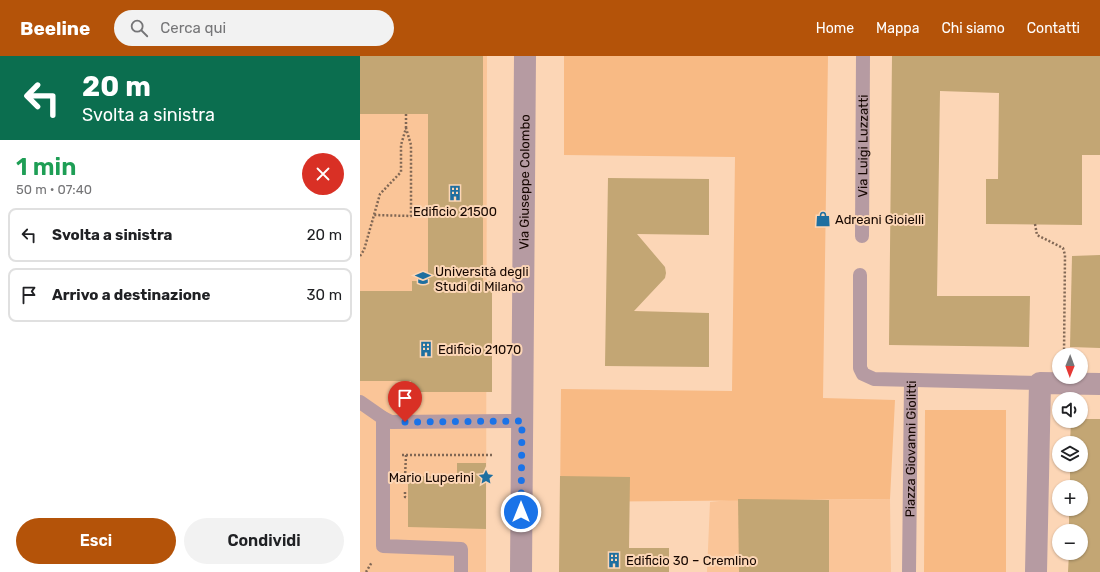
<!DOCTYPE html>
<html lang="it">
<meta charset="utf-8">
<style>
body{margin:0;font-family:Rubik,sans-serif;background:#f2f2f2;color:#202124;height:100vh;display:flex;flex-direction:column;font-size:15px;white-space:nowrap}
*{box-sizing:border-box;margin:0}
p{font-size:13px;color:#757577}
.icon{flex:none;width:22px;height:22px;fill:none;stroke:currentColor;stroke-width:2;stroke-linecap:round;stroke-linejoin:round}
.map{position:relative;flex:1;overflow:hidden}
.sheet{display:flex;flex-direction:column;background:#fff;width:360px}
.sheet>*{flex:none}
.guide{background:#0b6e4f;color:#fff;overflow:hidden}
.needle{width:26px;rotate:181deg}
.fabs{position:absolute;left:692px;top:292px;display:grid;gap:8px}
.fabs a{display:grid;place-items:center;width:36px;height:36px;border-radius:50%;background:#fff;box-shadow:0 1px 3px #0004;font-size:20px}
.pin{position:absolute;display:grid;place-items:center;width:34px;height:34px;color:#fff;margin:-41px -17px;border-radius:50% 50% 50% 0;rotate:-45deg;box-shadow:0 0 4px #0007}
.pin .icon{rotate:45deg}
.me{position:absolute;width:44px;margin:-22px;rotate:0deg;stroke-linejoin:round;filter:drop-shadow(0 0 3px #0008)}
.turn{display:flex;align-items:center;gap:14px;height:84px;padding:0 16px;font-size:18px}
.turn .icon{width:52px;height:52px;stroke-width:2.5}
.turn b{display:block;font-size:28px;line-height:34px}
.round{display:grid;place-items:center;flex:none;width:42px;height:42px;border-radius:21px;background:#f2f2f2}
.summary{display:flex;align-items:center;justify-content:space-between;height:68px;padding:0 16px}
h1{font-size:24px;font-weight:600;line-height:30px;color:#1e9e55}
.primary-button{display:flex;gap:8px;margin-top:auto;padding:8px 16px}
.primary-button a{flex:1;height:46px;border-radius:24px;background:#b45309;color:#fff;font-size:16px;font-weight:600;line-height:46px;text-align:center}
.primary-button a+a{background:#f2f2f2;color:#202124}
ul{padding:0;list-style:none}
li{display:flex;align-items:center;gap:12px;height:54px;margin:0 8px 6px;padding:0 8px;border:2px solid #e0e0e0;border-radius:8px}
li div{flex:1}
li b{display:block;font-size:15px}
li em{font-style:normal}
header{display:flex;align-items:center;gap:24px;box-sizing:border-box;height:56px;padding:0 20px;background:#b45309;color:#fff}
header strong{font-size:19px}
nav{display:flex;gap:22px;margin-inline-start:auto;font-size:14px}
.search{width:280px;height:36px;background:#f2f2f2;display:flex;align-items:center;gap:10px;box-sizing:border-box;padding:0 14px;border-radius:22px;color:#757577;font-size:15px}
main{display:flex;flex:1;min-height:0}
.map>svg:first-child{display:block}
</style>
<header>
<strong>Beeline</strong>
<div class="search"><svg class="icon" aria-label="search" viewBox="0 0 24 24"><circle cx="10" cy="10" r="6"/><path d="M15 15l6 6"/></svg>Cerca qui</div>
<nav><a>Home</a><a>Mappa</a><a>Chi siamo</a><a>Contatti</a></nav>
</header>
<main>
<section class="sheet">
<div class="guide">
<div class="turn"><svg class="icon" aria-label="left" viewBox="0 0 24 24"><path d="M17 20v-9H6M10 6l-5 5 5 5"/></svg><div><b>20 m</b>Svolta a sinistra</div></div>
</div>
<div class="summary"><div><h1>1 min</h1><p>50 m · 07:40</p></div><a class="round" style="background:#d93025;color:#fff"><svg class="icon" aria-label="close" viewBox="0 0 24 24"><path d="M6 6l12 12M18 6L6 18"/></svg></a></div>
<ul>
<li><svg class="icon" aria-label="left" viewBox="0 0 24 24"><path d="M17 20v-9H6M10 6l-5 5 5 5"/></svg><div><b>Svolta a sinistra</b></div><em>20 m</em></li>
<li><svg class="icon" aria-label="arrive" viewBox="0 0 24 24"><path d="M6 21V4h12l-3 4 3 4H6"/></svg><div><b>Arrivo a destinazione</b></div><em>30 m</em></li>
</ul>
<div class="primary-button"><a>Esci</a><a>Condividi</a></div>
</section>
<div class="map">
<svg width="740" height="516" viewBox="0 0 740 516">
<rect width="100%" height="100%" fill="#fcd6b6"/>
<!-- built -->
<g fill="#fac598">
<path d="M0,0h127l-1,516h-126z"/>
<path d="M378,443l91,1 61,-1 1,73h-184l3,-70z"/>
</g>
<!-- green -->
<g fill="#f8ba84">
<path d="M204,0h264l-5,342 72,2 -5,99 -330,3 1,-113 171,2 3,-234 -171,-2z"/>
<path d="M565,354h81v162h-82z"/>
</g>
<!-- building -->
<g fill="#c3a674">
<path d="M0,0h123v225h9v111h-81v-11h-51v-90h52v-10h16v-167h-68z"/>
<path d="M532,0h208v99h-18v70l-96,-1v-45h12l1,-86 -59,-2 -3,205h93l-1,51 -140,-2z"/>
<path d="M248,122l101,1v56l-72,-1 28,33 1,6 -1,5 -31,33 75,2v54l-104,-1z"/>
<path d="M740,199v93l-30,-1 2,-91z"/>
<path d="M721,363h19v153h-32l1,-19h12v-22h-12v-22h12v-22h-11v-22h11v-22h-11l1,-22h10z"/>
<path d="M97,407h29v66l-78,-2v-50l49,-2z"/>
<path d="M200,420l70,1 -1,71h40v24h-110z"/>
<path d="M378,443l91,1v72h-90z"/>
</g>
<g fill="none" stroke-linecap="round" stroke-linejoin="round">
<!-- path -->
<g stroke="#806754" stroke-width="2.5" stroke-dasharray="2 2" stroke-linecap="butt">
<path d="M46,58v14"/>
<path d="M675,168l2,11 26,13 2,7 -1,100"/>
<path d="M0,200l4,-6 16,-56 21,-22v-27l5,-17 5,17v71l-37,-1"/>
<path d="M42,399h90"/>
<path d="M45,421l1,-22"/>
<path d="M45,436v5h3"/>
<path d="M6,516l6,-10"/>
</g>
<!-- lane -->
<g stroke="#b69ba2" stroke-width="14">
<path id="s1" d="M502,180l1,-180"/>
<path d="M500,219v93l3,6 11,5 166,4"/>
<path d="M0,346l23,16 8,4 131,-1"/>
<path d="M23,362v128l78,3v23"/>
<path id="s2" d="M549,516l2,-191"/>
</g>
<!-- street -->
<g stroke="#b69ba2" stroke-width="22">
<path id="s3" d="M161,516l4,-516"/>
<path d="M676,516l4,-189 60,1"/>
</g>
</g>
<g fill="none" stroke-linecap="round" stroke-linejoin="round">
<!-- route -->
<path stroke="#1a73e8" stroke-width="7" stroke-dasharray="0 12.6" d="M45,366l117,-1 -1,91"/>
</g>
<!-- icons -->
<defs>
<g id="building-bare" transform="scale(1.2)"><path d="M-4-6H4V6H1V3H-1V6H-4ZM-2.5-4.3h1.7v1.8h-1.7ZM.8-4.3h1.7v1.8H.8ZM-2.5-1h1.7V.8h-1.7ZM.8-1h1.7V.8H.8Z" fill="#1e6fa0" stroke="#fcd6b6" stroke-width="2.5" paint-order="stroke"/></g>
<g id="shop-bare" transform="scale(1.2)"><path d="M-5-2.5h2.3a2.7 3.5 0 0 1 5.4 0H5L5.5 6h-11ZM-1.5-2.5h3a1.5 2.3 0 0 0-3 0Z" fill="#1e6fa0" stroke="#fcd6b6" stroke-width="2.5" paint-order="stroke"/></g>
<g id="university-bare" transform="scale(1.2)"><path d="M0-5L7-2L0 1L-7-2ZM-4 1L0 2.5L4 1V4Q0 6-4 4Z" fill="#1e6fa0" stroke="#fcd6b6" stroke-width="2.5" paint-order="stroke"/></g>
<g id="sight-bare" transform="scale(1.2)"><path d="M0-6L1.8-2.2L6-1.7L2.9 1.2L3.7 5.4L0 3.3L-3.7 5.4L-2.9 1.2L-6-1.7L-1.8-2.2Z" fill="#1e6fa0" stroke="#fcd6b6" stroke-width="2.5" paint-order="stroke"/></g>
</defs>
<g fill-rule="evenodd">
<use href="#building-bare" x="95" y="137"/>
<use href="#shop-bare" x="463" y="163"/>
<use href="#university-bare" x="63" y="222"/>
<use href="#building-bare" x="66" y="293"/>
<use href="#sight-bare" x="126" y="421"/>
<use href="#building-bare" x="254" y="504"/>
</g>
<g text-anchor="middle" stroke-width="4" stroke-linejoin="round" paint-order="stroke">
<!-- street labels -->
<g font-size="13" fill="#160700" stroke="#fcd6b6">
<text dy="5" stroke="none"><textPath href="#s1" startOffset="90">Via Luigi Luzzatti</textPath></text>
<text dy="5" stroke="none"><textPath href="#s3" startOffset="390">Via Giuseppe Colombo</textPath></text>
<text dy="5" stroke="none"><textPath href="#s2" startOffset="123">Piazza Giovanni Giolitti</textPath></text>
</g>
<!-- poi labels -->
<g font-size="13" fill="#160700" stroke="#fcd6b6" text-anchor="start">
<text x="95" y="160" text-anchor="middle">Edificio 21500</text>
<text x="475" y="168">Adreani Gioielli</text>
<text x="75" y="220">Università degli<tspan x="75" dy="15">Studi di Milano</tspan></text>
<text x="78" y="298">Edificio 21070</text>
<text x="114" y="426" text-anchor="end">Mario Luperini</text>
<text x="266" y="509">Edificio 30 – Cremlino</text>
</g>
</g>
</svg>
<div class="fabs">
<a><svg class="needle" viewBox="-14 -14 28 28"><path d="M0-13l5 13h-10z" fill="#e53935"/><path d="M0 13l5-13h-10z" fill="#757577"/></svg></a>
<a><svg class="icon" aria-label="sound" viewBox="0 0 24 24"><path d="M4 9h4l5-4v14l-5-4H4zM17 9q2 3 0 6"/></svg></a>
<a><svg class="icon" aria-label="layers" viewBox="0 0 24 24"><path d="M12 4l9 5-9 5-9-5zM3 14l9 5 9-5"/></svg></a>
<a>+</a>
<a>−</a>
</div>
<div class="pin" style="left:45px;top:366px;background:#d93025"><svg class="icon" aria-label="arrive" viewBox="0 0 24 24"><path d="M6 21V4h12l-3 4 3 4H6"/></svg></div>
<svg class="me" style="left:161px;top:456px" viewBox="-20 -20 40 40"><circle r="17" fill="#1a73e8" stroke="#fff" stroke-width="3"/><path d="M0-11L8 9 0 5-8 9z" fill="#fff"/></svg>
</div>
</main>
